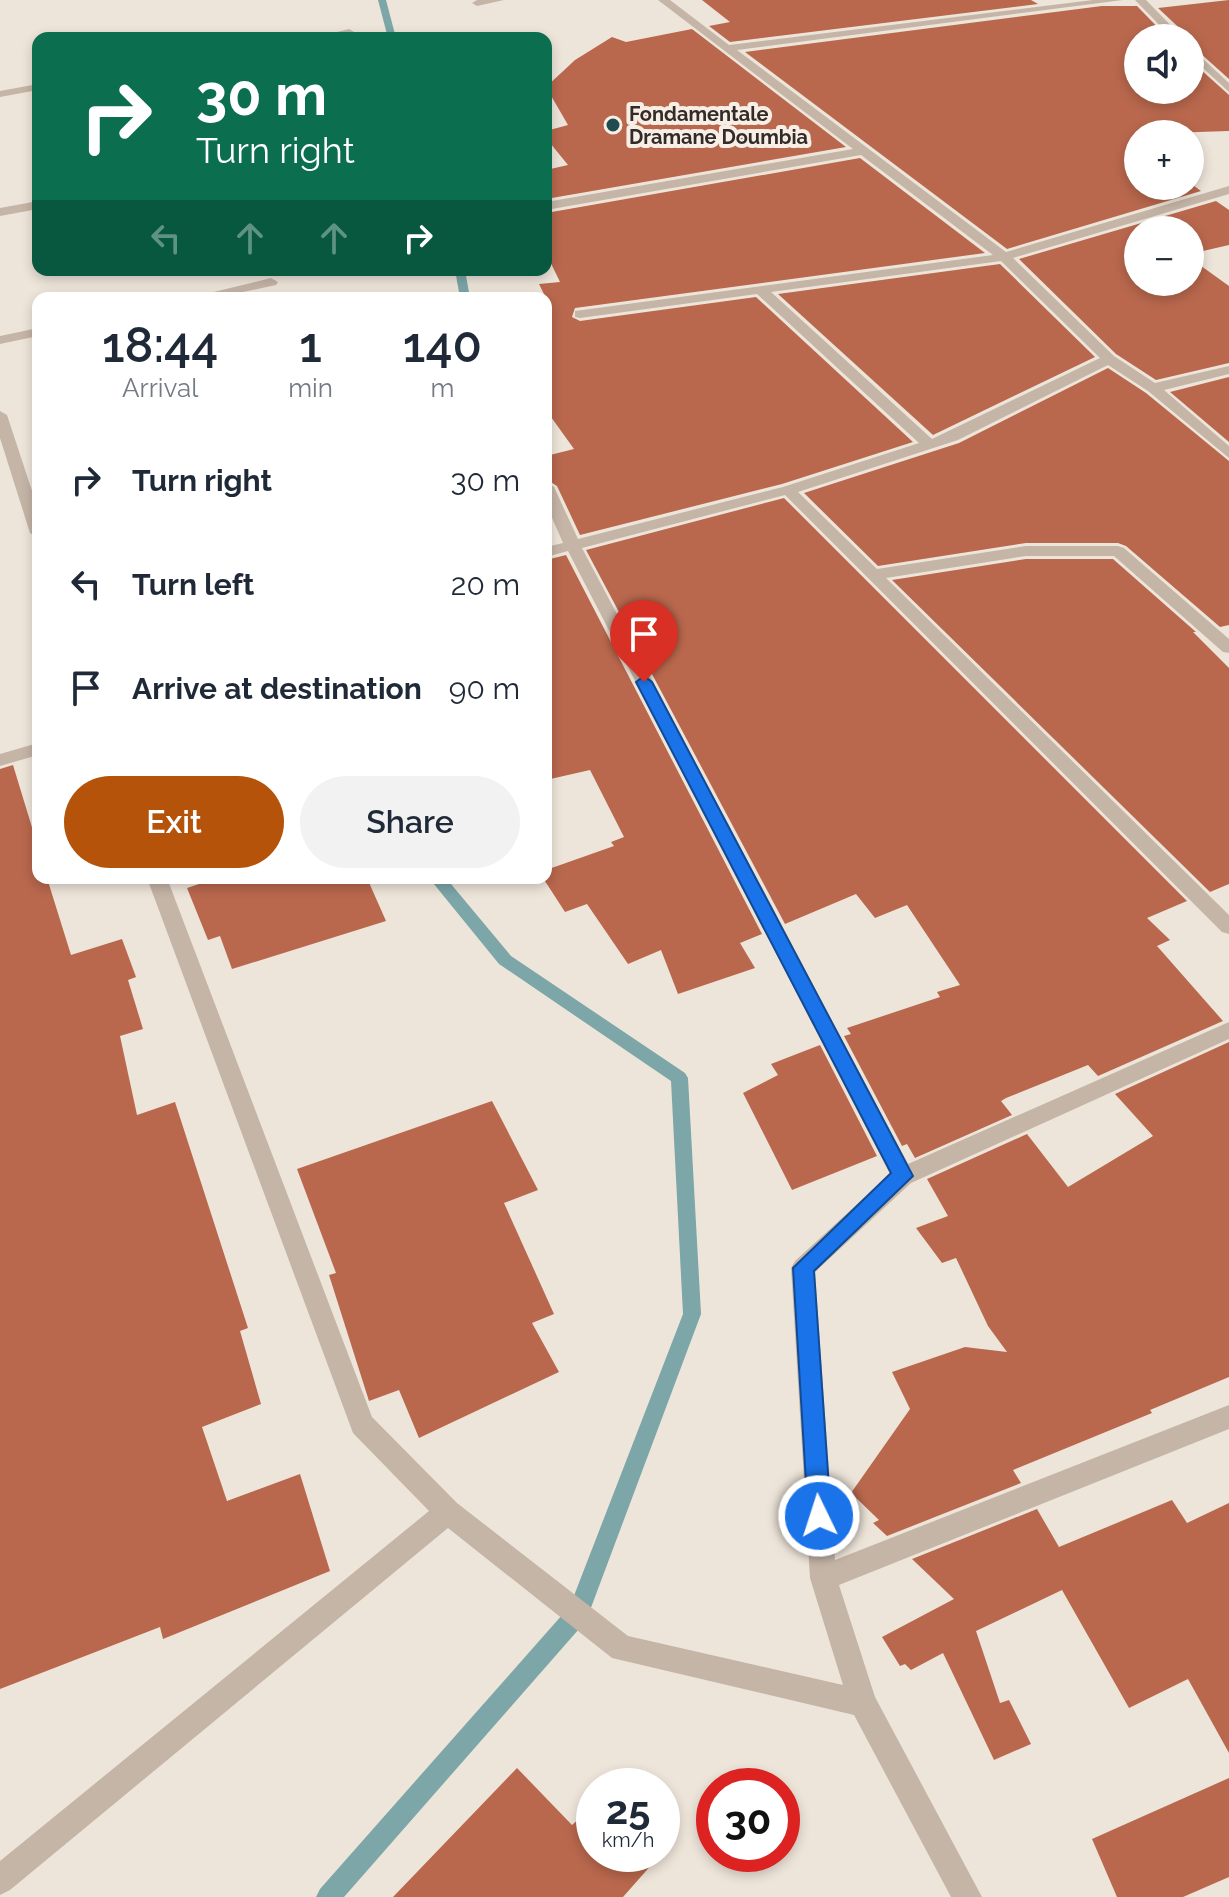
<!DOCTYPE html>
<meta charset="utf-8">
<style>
body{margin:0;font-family:Raleway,sans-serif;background:#f2f2f3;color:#1f2937;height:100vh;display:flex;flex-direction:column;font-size:30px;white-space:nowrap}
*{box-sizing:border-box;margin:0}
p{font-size:26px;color:#747a83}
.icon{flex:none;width:44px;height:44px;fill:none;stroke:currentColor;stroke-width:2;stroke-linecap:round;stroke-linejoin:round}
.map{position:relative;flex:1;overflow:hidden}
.sheet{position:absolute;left:32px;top:292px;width:520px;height:592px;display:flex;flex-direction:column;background:#fff;border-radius:16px;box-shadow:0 4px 12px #0003}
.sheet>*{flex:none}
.hud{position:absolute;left:32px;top:32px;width:520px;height:244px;border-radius:16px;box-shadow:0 4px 12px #0003;background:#0b6e4f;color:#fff;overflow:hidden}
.buttons{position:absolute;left:1124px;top:24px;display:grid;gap:16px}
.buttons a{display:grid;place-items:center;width:80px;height:80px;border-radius:50%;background:#fff;box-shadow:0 4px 12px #0003;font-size:40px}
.speed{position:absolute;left:576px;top:1768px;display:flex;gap:16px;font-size:40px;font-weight:700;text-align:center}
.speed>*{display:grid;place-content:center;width:104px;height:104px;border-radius:50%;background:#fff;box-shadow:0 4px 12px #0003;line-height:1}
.speed small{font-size:20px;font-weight:400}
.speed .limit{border:12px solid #d22;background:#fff;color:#111}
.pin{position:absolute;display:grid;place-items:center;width:68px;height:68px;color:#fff;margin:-82px -34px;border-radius:50% 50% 50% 0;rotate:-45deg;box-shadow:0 0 8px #0007}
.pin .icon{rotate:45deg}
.me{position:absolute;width:88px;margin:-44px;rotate:356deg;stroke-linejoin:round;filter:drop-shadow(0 0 6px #0008)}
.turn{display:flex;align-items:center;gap:28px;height:168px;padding:0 32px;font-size:36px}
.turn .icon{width:104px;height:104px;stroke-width:2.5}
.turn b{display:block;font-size:56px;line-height:68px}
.lanes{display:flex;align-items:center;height:76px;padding:0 32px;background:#0003;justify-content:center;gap:40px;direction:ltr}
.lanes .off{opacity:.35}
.eta{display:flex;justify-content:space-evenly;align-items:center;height:136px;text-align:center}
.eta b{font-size:48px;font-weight:600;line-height:56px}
.cta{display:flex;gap:16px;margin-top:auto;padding:16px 32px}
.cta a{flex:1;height:92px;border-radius:48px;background:#b45309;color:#fff;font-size:32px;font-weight:600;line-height:92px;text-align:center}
.cta a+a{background:#f2f2f3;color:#1f2937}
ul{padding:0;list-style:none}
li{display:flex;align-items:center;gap:24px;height:104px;padding:0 32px}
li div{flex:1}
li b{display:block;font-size:30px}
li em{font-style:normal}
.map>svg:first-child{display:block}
</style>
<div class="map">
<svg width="1229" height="1897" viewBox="0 0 1229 1897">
<rect width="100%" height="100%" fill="#eee5da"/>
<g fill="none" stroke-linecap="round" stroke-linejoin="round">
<!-- stream -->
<g fill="#7ca6a8" fill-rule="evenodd">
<path d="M378,0h8l10,38h-8z"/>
<path d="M455,270h10l5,28h-10z"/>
<path d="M429,878h17l65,78 174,117 3,5 13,236 -115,307 -242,276h-28l4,-8 250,-283 113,-292 -12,-233 -172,-117z"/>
</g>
</g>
<!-- building -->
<g fill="#b9684d">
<path d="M702,0h329l7,4 -308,38 -21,-16 21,-4z"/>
<path d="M1229,0v79l-39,-35v-6l-32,-30z"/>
<path d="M1102,6h35l31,32h-30v52h52v-30l39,35v36l-91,3v6l-10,2 10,6v38l52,-3 11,8 -194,58 -262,-197z"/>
<path d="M692,29l154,118 -300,52v-29l22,-5 -22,-27v-7l22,-6 -22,-38 29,-27 37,-23 14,5z"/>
<path d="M860,158l125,95 -410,55 -3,9 8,4 176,-24 157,145 -131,42 -202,51 -23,-49 -11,-7v-23l28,-7 -28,-39v-112l-7,-14 21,-2 -14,-29v-40z"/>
<path d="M1216,201l13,9v35l-39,9v-24h-52v52h52v-24l39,28v77l-73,17 -40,-26 -97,-95z"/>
<path d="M1000,264l95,93 -162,78 -155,-141z"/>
<path d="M1108,368l38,25 83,68v164l-9,2 -94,-81 -8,-3h-92l-148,23 -74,-73 155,-50z"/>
<path d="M1229,377v65l-59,-50z"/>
<path d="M784,498l403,403 -40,17 23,22 -13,6 66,75 -125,55 -10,-11 -82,33 -5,3 11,14 -97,43 -8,-14 -5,2 -58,-110 7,-2 -4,-6 93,-31 -3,-5 23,-7 -53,-80 -32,13 -19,-24 -71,30 -199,-374z"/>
<path d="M566,555l196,379 -22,9 15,25 -77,26 -17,-44 -33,14 -41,-60 -22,8 -22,-34 3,-8 68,-24 -3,-4 13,-5 -34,-67 -44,10v-220z"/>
<path d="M1026,559h87l83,73h-3l36,36v216l-19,8 -318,-312z"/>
<path d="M13,765l25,82v31h9l24,77 51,-16 14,38 -8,3 15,49 -23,7 17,79 38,-13 73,226 -8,3 21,73 -59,23 25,74 73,-27 30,97 -167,68 -3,-12 -160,62v-920z"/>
<path d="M217,878h150l19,43 -154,48 -12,-33 -12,4 -21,-52z"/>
<path d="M1229,1042v335l-79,33 2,3 -139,57 8,13 -134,53 -14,-13 6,-3 -28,-27 59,-84 -18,-37 73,-25 42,5 -19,-26 -32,-68 -14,5 -26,-35 32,-12 -21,-37 100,-45 41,53 85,-51 -38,-42z"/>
<path d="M820,1045l57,111 -85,34 -49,-97 35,-18 -7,-11z"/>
<path d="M492,1101l46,89 -34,13 50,111 -22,9 27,49 -140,66 -20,-48 -30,11 -40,-126 7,-2 -39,-104z"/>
<path d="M1172,1500l15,23 42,-20v250l-41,-74 -59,29 -67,-118 -86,41 24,72 9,-3 22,44 -37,16 -51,-107 -32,17 -6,-6 -5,2 -18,-29 72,-38 -42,-40 125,-50 22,38z"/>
<path d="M517,1768l55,57 22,-19v48h67l-38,43h-230z"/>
<path d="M1229,1778v99l-46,20h-66l-25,-58z"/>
</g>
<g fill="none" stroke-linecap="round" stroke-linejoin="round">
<!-- minor -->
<g fill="#c5b5a7" fill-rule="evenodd">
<path d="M504,0l-27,6 -5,-3 5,-3z"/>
<path d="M658,0h12l59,45 364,-45h30l-386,50 269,202 223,-66v8l-216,64 101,98 41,27 74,-17v8l-65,16 65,56v12l-81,-67 -40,-26 -150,75 -160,52 79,77 149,-23h92l6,2 105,91v14l-6,-1 -109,-96h-88l-140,22 343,337v19l-7,-2 -437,-437 -203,53 326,616 321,-142v17l-318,144 -96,89 20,288 394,-155v24l-390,156 36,112 107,200h-31l-97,-182 -242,-57 -164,-130 -438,362 -10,5v-34l429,-350 -76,-78 -206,-555h20l205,539 85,86 171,133 215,49 -33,-107 -19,-310 4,-7 95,-87 -322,-623 -22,6v-10l17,-4 -17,-39v-22l8,5 24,52 205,-52 136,-44 -162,-149 -177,24 -5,-1v-6l418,-56 -132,-100 -315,55v-8l307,-53zM1001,261l99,97 -168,81 -161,-147z"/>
<path d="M1135,0h11l37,38h-11z"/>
<path d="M349,29l5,3 -1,2 -40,4z"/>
<path d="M1190,47l39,36v9l-39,-36z"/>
<path d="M38,84v6l-38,7v-6z"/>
<path d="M38,201v8l-38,7v-8z"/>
<path d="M271,278l7,4 -2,3 -61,13h-26z"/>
<path d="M38,328v8l-38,8v-8z"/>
<path d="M0,411l7,4 31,94v29l-8,-5 -30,-95z"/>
<path d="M38,743v12l-38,11v-12z"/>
</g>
</g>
<!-- route -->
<path fill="#1a73e8" stroke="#114b97" stroke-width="2" d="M644,676l8,6 261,494 -99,95 17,245 -3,8 -9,3 -8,-3 -3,-8 -15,-248 98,-95 -255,-491z"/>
<!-- markers -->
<circle fill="#214c4f" stroke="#f7efe6" stroke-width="3" cx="613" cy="125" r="8"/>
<g text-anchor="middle" stroke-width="8" stroke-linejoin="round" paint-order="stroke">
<!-- far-poi labels -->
<g font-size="20" font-weight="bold" fill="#322b27" stroke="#f7efe6" text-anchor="start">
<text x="629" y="121">Fondamentale<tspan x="629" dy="23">Dramane Doumbia</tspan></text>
</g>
</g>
</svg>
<div class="buttons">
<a><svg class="icon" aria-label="sound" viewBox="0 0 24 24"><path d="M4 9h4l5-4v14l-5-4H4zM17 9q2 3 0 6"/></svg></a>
<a>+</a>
<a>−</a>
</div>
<div class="speed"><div>25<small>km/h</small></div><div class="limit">30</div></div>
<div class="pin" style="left:644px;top:682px;background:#d93025"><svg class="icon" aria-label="arrive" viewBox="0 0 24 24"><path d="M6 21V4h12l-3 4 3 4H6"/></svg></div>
<svg class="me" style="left:819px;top:1516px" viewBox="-20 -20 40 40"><circle r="17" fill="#1a73e8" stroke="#fff" stroke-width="3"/><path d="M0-11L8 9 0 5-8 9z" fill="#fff"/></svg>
<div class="hud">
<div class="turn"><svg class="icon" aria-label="right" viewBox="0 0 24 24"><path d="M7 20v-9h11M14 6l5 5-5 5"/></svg><div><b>30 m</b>Turn right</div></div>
<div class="lanes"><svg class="icon off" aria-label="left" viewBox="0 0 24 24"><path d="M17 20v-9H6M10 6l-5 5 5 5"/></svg><svg class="icon off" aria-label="ahead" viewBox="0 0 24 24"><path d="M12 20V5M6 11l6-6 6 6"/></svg><svg class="icon off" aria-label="ahead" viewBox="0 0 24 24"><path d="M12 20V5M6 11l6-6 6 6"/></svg><svg class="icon" aria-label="right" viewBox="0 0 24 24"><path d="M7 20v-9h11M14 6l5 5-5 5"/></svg></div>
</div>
<section class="sheet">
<div class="eta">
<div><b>18:44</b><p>Arrival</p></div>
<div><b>1</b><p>min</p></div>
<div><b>140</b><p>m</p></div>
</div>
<ul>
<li><svg class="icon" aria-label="right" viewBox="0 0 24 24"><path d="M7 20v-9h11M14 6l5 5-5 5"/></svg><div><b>Turn right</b></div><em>30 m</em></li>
<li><svg class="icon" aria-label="left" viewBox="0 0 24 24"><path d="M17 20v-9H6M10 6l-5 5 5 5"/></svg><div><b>Turn left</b></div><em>20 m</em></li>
<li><svg class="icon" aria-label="arrive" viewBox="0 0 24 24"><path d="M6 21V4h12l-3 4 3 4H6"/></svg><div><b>Arrive at destination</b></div><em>90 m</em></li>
</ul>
<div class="cta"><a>Exit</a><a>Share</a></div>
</section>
</div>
